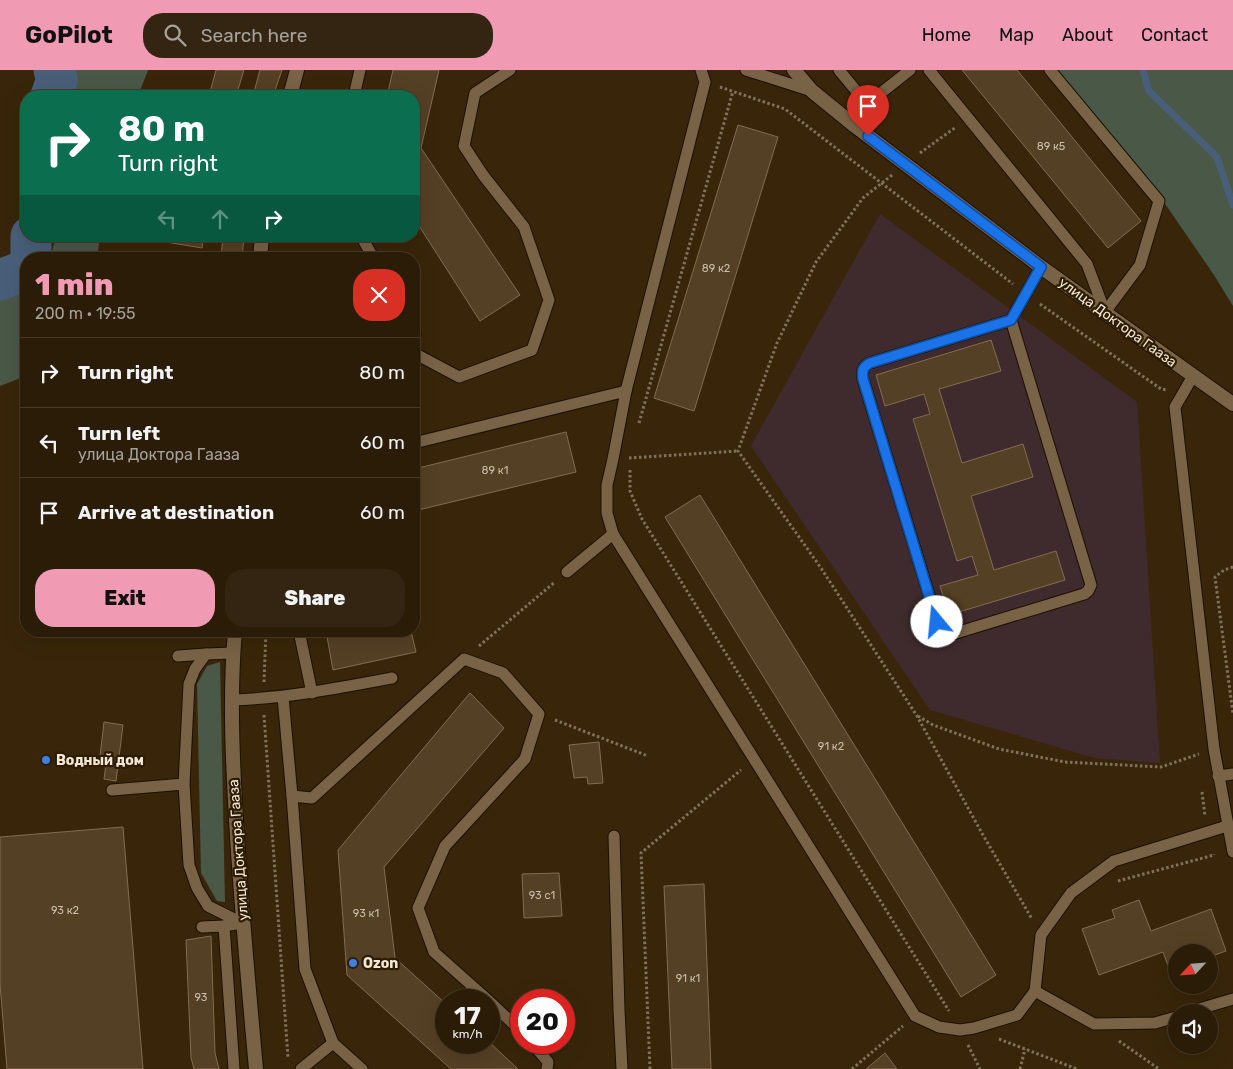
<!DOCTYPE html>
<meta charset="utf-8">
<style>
body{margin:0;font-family:Rubik,sans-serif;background:#332512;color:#f1f3f6;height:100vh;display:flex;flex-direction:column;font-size:19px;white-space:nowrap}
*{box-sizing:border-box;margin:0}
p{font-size:16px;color:#a6a19c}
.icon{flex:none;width:28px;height:28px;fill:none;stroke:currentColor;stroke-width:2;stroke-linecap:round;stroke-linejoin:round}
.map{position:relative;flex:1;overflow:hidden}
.details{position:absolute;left:20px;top:182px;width:400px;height:385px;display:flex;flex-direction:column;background:#2b1c08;border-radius:20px;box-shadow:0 5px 20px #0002,0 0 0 1px #473a29}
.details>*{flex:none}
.banner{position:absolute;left:20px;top:20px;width:400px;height:152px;border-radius:20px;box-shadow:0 5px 20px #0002,0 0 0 1px #473a29;background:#0b6e4f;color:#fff;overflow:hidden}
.needle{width:32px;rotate:244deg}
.controls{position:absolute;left:1168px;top:874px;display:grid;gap:10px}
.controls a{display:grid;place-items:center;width:50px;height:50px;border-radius:50%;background:#2b1c08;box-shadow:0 5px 20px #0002,0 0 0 1px #473a29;font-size:25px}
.speed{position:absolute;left:435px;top:919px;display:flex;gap:10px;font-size:25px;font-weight:700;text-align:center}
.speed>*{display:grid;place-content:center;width:65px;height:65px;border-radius:50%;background:#2b1c08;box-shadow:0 5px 20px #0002,0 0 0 1px #473a29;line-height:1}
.speed small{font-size:12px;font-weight:400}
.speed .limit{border:8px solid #d22;background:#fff;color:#111}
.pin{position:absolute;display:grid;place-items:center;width:42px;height:42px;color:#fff;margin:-51px -21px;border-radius:50% 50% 50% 0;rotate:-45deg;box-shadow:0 0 5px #0007}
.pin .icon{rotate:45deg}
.me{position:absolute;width:55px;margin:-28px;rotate:343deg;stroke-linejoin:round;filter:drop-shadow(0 0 4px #0008)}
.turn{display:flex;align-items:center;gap:18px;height:105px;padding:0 15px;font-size:22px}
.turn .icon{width:65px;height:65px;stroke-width:2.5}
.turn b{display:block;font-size:35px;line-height:42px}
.lanes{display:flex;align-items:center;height:48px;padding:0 15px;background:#0003;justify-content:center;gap:25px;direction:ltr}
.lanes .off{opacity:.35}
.round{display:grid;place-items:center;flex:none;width:52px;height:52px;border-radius:20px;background:#332512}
.summary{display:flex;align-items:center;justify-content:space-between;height:85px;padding:0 15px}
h1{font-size:30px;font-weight:800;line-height:38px;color:#f09ab4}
.primary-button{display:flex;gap:10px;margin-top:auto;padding:10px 15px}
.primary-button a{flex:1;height:58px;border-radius:20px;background:#f09ab4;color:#111;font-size:20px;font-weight:800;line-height:58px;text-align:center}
.primary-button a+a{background:#332512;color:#f1f3f6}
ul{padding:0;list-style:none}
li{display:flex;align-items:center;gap:15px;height:70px;padding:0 15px;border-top:1px solid #473a29}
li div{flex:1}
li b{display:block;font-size:19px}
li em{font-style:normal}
header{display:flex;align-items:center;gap:30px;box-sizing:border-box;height:70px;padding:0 25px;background:#f09ab4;color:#111}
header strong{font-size:24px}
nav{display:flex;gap:28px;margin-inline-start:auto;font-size:18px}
.search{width:350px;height:45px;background:#332512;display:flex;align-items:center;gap:12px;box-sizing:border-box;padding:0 18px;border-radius:20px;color:#a6a19c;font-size:19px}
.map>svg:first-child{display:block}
</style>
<header>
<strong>GoPilot</strong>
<div class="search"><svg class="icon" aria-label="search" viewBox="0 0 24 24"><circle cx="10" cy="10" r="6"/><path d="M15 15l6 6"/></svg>Search here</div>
<nav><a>Home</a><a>Map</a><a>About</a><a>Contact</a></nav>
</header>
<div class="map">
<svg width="1233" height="999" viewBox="0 0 1233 999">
<rect width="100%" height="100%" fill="#39260a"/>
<!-- education -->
<path fill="#3f2b2e" d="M880,144l257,188 23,361 -65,-5 -165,-48 -179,-264z"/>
<!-- green -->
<g fill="#4a5848">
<path d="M67,0h81l-10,26h-77z"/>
<path d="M1058,0h175v236l-19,-31 -68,-99z"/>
<path d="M56,166h44l-3,23h-47z"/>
<path d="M26,207v99l-26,10v-90z"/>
<path d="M220,592l5,240 -8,-1 -16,-28 -4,-189 10,-18z"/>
</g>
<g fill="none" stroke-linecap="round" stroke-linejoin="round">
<!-- stream -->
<path stroke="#495f79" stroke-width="7" d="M1143,0l6,21 68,66 16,48"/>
<!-- river -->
<g stroke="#495f79" stroke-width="41">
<path d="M51,26l6,-17 -3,-9"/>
<path d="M31,189v-23"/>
<path d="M0,210l26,-10"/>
</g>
</g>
<!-- building -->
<g fill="#544024" stroke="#836d50">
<path d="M216,0h28l-8,26h-27z"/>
<path d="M260,0h22l-9,26h-20z"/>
<path d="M393,0h46l-18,78 99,147 -40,26 -66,-103v-122h-27z"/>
<path d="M962,0h55l124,151 -33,27z"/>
<path d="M738,55l40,12 -84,274 -40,-13z"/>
<path d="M129,166h75l-2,12z"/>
<path d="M223,166h21l-2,23h-21z"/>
<path d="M991,270l10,31 -62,18 23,74 61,-19 10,33 -62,19 23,74 62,-19 9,29 -116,35 -9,-29 38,-11 -6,-19 -15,5 -44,-142 17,-5 -6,-20 -39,12 -9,-31z"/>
<path d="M566,362l10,40 -162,39v-42z"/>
<path d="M700,425l296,480 -35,22 -296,-480z"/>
<path d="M326,561h85l5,21 -83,18z"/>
<path d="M470,623l34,35 -120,139 11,91 51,46v38h43l29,27h-67l-104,-94 -9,-125z"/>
<path d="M104,652l19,3 -7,56 -12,-2 3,-22 -7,-1z"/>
<path d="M599,672l4,41 -15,1 -1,-7 -13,1 -5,-33z"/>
<path d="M123,757l20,242h-136l-7,-85v-147z"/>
<path d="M559,803l3,43 -38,2 -2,-44z"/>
<path d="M704,814l7,185h-39l-8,-183z"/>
<path d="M1139,830l12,31 60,-22 15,42 -17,6v-5h-33v17l-6,2 -7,-19 -64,23 -17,-46 33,-11 -3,-8z"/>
<path d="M211,866l4,117 4,16h-25l-3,-11 -5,-118z"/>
<path d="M885,983l12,16h-31z"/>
</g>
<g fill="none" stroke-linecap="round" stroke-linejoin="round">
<!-- service casing -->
<g stroke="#1d0f00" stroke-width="13">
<g id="service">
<path d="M701,0l4,12 -79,309 -13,68 -6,26v28l6,21 302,482 24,11 21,3 14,-2 43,-13 18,-24 6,-56 30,-42 43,-32 113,-35"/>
<path d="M746,0l66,21"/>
<path d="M839,0l28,34"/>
<path d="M929,0l158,194 18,48"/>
<path d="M1050,0l109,131 -19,64 -35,47"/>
<path d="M354,26l6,-26"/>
<path d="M855,56l12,-22 43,-34"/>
<path d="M361,166l13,23"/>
<path d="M1011,250l80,265 -3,6 -4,3 -128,39c-11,1 -15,-2 -19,-12l-74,-242c-1,-8 -1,-12 7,-16l141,-43 30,-53"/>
<path d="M414,261l1,3 -1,4"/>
<path d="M414,283l45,24 73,-27 17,-50 -25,-73 -41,-52 -19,-29 11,-53 35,-23"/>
<path d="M1193,306l-18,31 39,342 19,103"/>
<path d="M414,373l212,-52"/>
<path d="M567,502l46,-38"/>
<path d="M299,561l13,62"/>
<path d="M233,583l-27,1 -11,15 -6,15 -5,100 5,81 8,23 11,18 34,17"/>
<path d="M178,586l28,-2"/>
<path d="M283,627l9,99 13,173 28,74 29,26"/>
<path d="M233,630c54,-2 106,-12 159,-22"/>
<path d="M1218,706l15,-2"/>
<path d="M112,720l72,-6"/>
<path d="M292,726l20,2 152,-139 39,14 36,41 -14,45 -80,87 -27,62 16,44 54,48"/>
<path d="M614,766l5,174 3,59"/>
<path d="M202,857l22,-1"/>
<path d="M1035,921l59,33 61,-1 21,-6"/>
<path d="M489,931l32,30"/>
<path d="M1189,942l44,-13"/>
<path d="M531,972l17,20 -1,7"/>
<path d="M234,999l-10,-143 18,-3"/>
<path d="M301,999l32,-26"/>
</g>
</g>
<!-- minor casing -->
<g stroke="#1d0f00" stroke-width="16">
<g id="minor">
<path d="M794,0l18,21 43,35 186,141 192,137"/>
<path d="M290,26l7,-26"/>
<path d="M260,189l2,-23"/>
<path d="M235,561c-6,68 -2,138 2,206 5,78 12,155 19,232"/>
</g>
</g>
<!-- path -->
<g stroke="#82725b" stroke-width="3" stroke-dasharray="2.5 2.5" stroke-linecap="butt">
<path d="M720,17l65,22 228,175"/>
<path d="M920,83l36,-26"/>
<path d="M892,105l-29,23 -47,64 -39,81 -39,108 83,117 96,148 66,119 49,84"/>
<path d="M1040,234l121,85 6,1"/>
<path d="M639,353l94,-332"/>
<path d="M629,388l109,-7"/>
<path d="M630,400v21l12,28 307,492"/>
<path d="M1233,497l-9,3 -9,7 18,137"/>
<path d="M479,576l76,-64"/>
<path d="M264,612l2,-51"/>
<path d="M264,645l24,343"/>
<path d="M918,646l15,9 66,24 66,13 96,5 38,-13"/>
<path d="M555,650l93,36"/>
<path d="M1202,722l3,24"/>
<path d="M1118,811l96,-26v-1"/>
<path d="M999,969l78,30"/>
<path d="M1119,971l40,28"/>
<path d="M968,975l12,24"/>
<path d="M650,999l-9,-216 100,-83"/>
<path d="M852,999l51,-43"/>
<path d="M1020,999l5,-20"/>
</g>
<!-- service -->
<use href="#service" stroke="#796347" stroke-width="11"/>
<!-- minor -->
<use href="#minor" stroke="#796347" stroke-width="14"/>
</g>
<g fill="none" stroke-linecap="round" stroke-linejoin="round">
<!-- route casing -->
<g stroke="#114b97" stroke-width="12">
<path id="route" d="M868,66l173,131 -30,53 -141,43c-8,4 -8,8 -7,16l74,243"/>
</g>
<!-- route -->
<use href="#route" stroke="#1a73e8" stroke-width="9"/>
</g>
<!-- markers -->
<g fill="#3f7fe0" stroke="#2e1c01" stroke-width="2">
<circle cx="46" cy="690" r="5"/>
<circle cx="353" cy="893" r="5"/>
</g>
<g text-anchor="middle" stroke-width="4.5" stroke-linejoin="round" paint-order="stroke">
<!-- number labels -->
<g font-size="11" fill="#ccbdaa">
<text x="1051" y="80">89 к5</text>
<text x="716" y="202">89 к2</text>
<text x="495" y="404">89 к1</text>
<text x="831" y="680">91 к2</text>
<text x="542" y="829">93 с1</text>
<text x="65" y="844">93 к2</text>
<text x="366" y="847">93 к1</text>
<text x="688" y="912">91 к1</text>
<text x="201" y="931">93</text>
</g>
<!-- street labels -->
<g font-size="14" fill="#f4e7d7" stroke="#2e1c01">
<text transform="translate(1118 252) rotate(36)" y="5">улица Доктора Гааза</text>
<text transform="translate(238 780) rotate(-94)" y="5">улица Доктора Гааза</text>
</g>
<!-- poi labels -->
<g font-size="14" font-weight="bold" fill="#f4e7d7" stroke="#2e1c01" text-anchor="start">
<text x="56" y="695">Водный дом</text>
<text x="363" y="898">Ozon</text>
</g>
</g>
</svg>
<div class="controls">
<a><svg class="needle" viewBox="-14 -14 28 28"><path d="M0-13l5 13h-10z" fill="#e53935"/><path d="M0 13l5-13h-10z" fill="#a6a19c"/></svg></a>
<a><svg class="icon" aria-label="sound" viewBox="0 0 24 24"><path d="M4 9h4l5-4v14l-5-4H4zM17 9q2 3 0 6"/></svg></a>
</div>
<div class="speed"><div>17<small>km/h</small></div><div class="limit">20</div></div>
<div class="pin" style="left:868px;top:66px;background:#d93025"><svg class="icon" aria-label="arrive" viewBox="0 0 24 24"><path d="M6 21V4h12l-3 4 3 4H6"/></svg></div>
<svg class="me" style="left:937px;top:552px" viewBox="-20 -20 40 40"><circle r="19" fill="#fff"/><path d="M0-13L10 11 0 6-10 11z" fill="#1a73e8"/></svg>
<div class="banner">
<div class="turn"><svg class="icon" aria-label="right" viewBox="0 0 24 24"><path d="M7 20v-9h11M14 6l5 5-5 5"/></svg><div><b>80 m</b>Turn right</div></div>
<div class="lanes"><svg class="icon off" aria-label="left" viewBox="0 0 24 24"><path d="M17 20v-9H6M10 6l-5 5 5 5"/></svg><svg class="icon off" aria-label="ahead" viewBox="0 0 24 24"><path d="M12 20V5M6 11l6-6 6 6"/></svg><svg class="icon" aria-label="right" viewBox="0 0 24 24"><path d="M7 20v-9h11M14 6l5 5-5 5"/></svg></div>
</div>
<section class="details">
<div class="summary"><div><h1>1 min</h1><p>200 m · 19:55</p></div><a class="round" style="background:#d93025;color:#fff"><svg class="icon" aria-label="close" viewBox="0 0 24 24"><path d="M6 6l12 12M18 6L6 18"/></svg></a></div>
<ul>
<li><svg class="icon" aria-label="right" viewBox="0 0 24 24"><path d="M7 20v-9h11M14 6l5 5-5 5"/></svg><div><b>Turn right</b></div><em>80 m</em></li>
<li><svg class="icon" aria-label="left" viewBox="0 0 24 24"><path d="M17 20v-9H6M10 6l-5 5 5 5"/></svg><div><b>Turn left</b><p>улица Доктора Гааза</p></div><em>60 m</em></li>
<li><svg class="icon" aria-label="arrive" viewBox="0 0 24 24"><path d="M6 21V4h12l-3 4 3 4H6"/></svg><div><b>Arrive at destination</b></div><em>60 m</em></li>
</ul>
<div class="primary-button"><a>Exit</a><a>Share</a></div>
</section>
</div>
